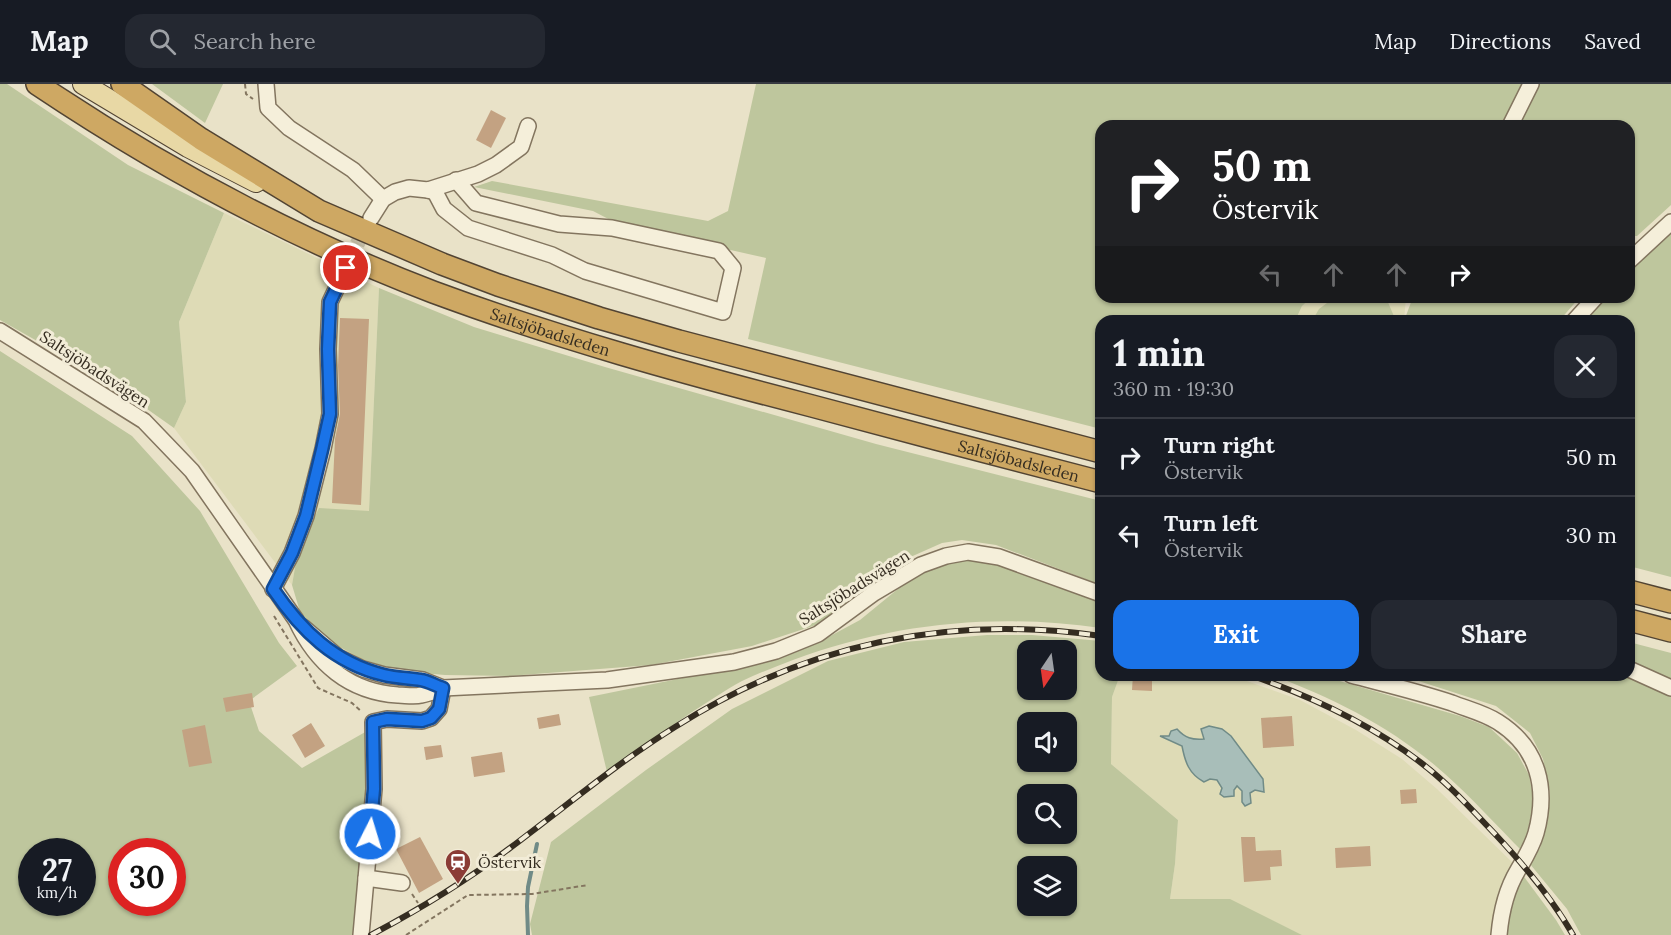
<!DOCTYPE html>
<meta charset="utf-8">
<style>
body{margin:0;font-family:Lora,serif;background:#242831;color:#f1f3f6;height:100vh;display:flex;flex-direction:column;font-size:22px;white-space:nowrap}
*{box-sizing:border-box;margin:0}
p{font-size:20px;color:#9ea1a6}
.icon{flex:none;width:33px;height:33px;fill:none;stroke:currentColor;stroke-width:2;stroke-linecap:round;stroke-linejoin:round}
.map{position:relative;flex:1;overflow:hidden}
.details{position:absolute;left:1095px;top:231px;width:540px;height:366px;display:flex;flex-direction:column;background:#171b24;border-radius:18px;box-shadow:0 2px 4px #0004}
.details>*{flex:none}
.top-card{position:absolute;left:1095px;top:36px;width:540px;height:183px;border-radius:18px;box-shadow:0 2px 4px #0004;background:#202124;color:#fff;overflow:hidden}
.needle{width:39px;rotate:193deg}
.buttons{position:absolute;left:1017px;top:556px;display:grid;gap:12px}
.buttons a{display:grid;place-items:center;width:60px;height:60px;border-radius:12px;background:#171b24;box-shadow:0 2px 4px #0004;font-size:30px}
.speed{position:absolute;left:18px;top:754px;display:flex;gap:12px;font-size:30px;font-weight:700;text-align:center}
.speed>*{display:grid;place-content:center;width:78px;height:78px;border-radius:50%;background:#171b24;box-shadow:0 2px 4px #0004;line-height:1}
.speed small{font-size:15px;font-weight:400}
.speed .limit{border:9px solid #d22;background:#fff;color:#111}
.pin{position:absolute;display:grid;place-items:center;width:51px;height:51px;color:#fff;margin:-26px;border:3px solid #fff;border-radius:50%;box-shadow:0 2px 6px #0007}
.me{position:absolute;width:66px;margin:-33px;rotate:5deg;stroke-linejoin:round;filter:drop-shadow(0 0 4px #0008)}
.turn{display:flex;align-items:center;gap:21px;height:126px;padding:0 18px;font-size:27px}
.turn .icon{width:78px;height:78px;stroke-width:2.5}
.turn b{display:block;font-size:42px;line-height:51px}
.lanes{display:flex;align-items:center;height:57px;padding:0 18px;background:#0003;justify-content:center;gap:30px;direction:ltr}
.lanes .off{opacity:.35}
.round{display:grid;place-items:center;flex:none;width:63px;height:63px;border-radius:18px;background:#242831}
.summary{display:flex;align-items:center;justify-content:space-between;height:102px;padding:0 18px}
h1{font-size:36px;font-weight:800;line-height:45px}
.action{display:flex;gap:12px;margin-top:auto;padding:12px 18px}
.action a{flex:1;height:69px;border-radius:18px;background:#1a73e8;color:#fff;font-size:24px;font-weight:800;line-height:69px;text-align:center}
.action a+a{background:#242831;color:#f1f3f6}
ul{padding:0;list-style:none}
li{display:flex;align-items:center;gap:18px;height:78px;padding:0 18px;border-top:2px solid #363941}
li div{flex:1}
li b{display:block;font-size:22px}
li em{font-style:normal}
header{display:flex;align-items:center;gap:36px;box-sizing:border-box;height:84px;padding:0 30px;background:#171b24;border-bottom:2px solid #363941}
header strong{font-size:28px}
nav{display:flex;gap:33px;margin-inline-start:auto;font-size:21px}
.search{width:420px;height:54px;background:#242831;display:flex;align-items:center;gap:15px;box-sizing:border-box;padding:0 21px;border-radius:18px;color:#9ea1a6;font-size:22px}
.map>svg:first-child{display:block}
</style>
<header>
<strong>Map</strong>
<div class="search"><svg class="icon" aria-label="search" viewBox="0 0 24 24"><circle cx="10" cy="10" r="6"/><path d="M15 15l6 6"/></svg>Search here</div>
<nav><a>Map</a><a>Directions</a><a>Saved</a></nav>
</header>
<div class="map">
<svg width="1671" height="851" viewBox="0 0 1671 851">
<rect width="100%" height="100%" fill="#e9e2c8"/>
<!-- farmland -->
<g fill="#dedbb6">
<path d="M224,129l155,75 -10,223 -71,39 -6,35 -118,-157 12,-26 -7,-80z"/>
<path d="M1312,213h94l-2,24h-109l7,-15z"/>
<path d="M1120,591h110l70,25 56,30 46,29 35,30 78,76 -22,70h-191l-72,-35 -60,-1 5,-35 3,-44 -67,-56 1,-67z"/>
</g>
<!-- green -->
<g fill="#bec69d" fill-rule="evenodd">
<path d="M0,0h7l121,81 96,48 -45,109 7,80 -12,26 -68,-48 -106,-60z"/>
<path d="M152,0h71l-18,39z"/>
<path d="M756,0h767l-22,42h-400v171h211l-10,9 -7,15h-194v108l-353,-90 18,-81 -146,-33 -27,-14 -119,-24 18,-6 216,40 20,-10z"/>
<path d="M1534,0h137v121l-34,31h-8v-110h-116z"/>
<path d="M1671,147v346l-42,-11v-245h-43l21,-24h22v-26z"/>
<path d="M379,204l95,39 131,40 271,77 225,57v84l-105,-40 -34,-5 -20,3 -36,16 -90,66 -64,21 -101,19 -142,11 -64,-1 -46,-4 -37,-12 -28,-15 -33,-29 -9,-30 6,-35 21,-42 50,3z"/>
<path d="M1335,213h45l7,3 9,21h-84l7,-12z"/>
<path d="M1413,213h167l-21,24h-155z"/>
<path d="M0,267l132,85 68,75 79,132 18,23 -48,35 10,30 43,37 65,-37 2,34 -13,170h-356zM32,768h50v51h-50zM122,768h50v51h-50z"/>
<path d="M969,475l23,2 109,40v27c-106,-15 -208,-5 -308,32 -17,7 -35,13 -51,21 -17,9 -34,21 -50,31 -29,20 -57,40 -85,60l-18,-75 182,-37 50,-19 39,-21 44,-36 39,-22z"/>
<path d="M987,551h45l69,6v34h19l-8,22 -1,67 67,56 -3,44 -5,35h60l72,36h-770l-2,-11 21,-82 95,-72 86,-61 96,-48 76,-19zM1028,567h38v39h-38zM1028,639h38v39h-38zM1028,711h38v39h-38zM1028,783h38v39h-38z"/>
<path d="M1629,558l42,11v282h-90l-14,-26 -37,-45 10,-16 8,-28 2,-28 -7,-33 -13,-26 -34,-27 -96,-31h229z"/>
<path d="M1271,591h48l141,41 29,11 28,26 12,22 5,27 -11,50c-26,-26 -50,-53 -78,-78 -50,-45 -111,-76 -174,-99z"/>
<path d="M1522,790l34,46 9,15h-58c-1,-21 7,-42 15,-61z"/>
</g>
<!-- water -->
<path fill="#a8beb9" stroke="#708b87" stroke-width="1.5" d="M1209,642l13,3 9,7 32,43 1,13 -9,-2 -5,3 1,10 -6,3 -3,-4v-11l-5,-5 -3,4v6l-10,1 -4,-3 2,-6 -5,-8 -7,-1 -6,3c-15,-8 -19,-20 -22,-36l-22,-10h9l2,-5 6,-2c8,9 15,11 27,10l-3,-10z"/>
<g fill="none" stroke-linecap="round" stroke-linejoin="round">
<!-- stream -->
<path stroke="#708b87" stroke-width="4" d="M528,851l-1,-29 1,-19 9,-43"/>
</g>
<!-- building -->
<g fill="#c3a282">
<path d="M491,26l15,8 -15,30 -15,-8z"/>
<path d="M340,234l29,1 -8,186 -29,-2 3,-64 5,-25 -2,-48z"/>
<path d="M1133,591h19v16l-20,-1z"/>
<path d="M252,609l2,14 -28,5 -3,-14z"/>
<path d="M559,630l2,11 -22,4 -2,-11z"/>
<path d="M1292,632l2,30 -31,2 -2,-30z"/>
<path d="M311,639l14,23 -20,12 -13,-23z"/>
<path d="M205,641l7,38 -23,4 -7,-37z"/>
<path d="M441,661l2,12 -17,3 -2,-13z"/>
<path d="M502,668l3,20 -31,5 -3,-20z"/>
<path d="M1416,705l1,14 -16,1 -1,-14z"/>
<path d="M420,753l23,42 -24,14 -23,-44z"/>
<path d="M1241,753h14l1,14 25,-1 1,16 -12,1 1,13 -27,2z"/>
<path d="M1370,762l1,20 -35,2 -1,-20z"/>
</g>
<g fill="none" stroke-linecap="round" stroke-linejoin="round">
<!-- minor-tunnel -->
<path stroke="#c5bea7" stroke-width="15" stroke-dasharray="15 8" stroke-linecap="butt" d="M347,181l21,-43"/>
<!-- minor casing -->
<g stroke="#83755f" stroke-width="18">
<g id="minor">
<path d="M266,0l2,24 21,20 64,42 30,29"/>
<path d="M1510,42l21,-42"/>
<path d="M428,106l7,2 9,17 24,19 84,27 33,16 138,41 10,-44 -14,-17 -107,-23 -53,-4 -83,-21 -20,-23"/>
<path d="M371,134l12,-19 12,-7 14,-4 19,2 50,-16 18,-9 25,-18 7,-21"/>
<path d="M1629,177l42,-39"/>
<path d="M1574,237l22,-24"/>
<path d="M0,247l144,90 48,50 104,149c20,43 53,72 102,75 7,0 16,2 23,0 7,-1 14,-4 22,-7l164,-8 127,-18 42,-11 42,-17 56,-41 47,-28 25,-9 22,-4 31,5 102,37"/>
<path d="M273,505l19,-36 14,-37 17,-67 7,-35 -2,-65 2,-47 16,-34"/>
<path d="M303,543l35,30 25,12 21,6 39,5 20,8"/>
<path d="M1629,585l42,19"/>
<path d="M1351,591c34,9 68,17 101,28 15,6 32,10 46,19 41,26 50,67 38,111 -4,14 -11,25 -18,37 -12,20 -17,42 -19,65"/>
<path d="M366,794l36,5"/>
<path d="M361,851l13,-146 -1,-67 14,-3 35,2 9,-3 8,-9 4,-21"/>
</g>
</g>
<!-- major casing -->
<g stroke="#524433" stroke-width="22">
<path id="major" d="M83,0l105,63 68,35"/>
</g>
<!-- highway casing -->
<g stroke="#524433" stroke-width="24">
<g id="highway">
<path id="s1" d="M37,0c124,83 257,155 396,208 124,46 251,81 379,114 96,26 193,51 289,76"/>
<path d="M122,0l79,55 118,72 123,53 56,21 101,33 80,23 422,111"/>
<path d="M1629,507l42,11"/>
<path d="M1629,536l42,11"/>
</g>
</g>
<!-- path -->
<g stroke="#83755f" stroke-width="2" stroke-dasharray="4.5 3" stroke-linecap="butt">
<path d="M245,0l1,10 7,5"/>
<path d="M274,532l44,72 34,15 10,9"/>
<path d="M412,810l6,9"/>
<path d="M406,851l62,-40 64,-1 56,-9"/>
</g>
<!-- minor -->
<use href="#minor" stroke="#f5efda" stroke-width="15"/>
<!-- major -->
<use href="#major" stroke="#e8d8a5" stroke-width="20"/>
<!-- highway -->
<use href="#highway" stroke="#cea863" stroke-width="21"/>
<!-- rail casing -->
<g stroke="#352d21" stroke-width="6">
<g id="rail">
<path d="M1250,591c60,21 119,48 170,87 28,21 51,47 75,72 29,31 57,64 78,101"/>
<path d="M371,851c49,-26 95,-54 139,-87 55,-41 107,-85 165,-121 131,-83 273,-113 426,-91"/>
</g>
</g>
<!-- rail -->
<use href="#rail" stroke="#f2ecd7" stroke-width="4" stroke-dasharray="11" stroke-linecap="butt"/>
</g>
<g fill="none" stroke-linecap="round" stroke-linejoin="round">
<!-- route casing -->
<g stroke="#114b97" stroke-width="15">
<path id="route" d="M346,184l-16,34 -2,47 2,65 -8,36 -16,66 -14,37 -19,36c28,41 61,74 111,86 12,3 25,3 37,5 7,1 15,6 22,8l-4,21 -8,9 -9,3 -35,-2 -14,3 1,67 -4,45"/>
</g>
<!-- route -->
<use href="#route" stroke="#1a73e8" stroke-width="10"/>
</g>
<!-- icons -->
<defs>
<g id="station-pin" transform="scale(1.35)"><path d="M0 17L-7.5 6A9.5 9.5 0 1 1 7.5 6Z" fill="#8b3c36" stroke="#f2ecd7"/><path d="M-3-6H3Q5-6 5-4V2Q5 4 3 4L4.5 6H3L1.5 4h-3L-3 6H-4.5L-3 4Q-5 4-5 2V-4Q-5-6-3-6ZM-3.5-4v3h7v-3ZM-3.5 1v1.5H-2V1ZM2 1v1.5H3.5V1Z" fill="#fff"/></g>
</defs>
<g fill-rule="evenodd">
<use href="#station-pin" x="458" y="778"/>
</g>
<g text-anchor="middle" stroke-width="6" stroke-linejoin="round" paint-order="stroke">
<!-- street labels -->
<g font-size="16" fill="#352d21" stroke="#f2ecd7">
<text dy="6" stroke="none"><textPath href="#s1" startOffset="572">Saltsjöbadsleden</textPath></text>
<text transform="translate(95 285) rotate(33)" y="6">Saltsjöbadsvägen</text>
<text dy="6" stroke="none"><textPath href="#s1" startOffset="1058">Saltsjöbadsleden</textPath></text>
<text transform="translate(854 503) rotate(-32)" y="6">Saltsjöbadsvägen</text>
</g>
<!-- poi labels -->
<g font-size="16" fill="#352d21" stroke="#f2ecd7" text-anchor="start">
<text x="478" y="784">Östervik</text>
</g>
</g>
</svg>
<div class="buttons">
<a><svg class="needle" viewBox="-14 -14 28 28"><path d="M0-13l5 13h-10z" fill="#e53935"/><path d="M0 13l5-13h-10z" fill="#9ea1a6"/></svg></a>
<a><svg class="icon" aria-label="sound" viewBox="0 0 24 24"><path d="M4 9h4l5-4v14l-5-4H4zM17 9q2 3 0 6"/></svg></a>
<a><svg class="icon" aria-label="search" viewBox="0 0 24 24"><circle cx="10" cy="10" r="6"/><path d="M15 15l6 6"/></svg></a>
<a><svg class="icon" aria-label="layers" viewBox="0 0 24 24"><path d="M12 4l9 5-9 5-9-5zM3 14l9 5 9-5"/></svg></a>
</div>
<div class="speed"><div>27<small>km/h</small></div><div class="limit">30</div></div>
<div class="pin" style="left:346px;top:184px;background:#d93025"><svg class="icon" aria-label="arrive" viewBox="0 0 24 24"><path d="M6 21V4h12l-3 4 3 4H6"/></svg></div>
<svg class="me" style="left:370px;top:750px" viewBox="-20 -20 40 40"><circle r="17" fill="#1a73e8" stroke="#fff" stroke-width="3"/><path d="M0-11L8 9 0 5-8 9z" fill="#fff"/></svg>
<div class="top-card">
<div class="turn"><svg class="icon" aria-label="right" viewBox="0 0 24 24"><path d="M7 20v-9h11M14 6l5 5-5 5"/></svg><div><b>50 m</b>Östervik</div></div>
<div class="lanes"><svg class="icon off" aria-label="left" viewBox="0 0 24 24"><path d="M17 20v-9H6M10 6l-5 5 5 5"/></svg><svg class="icon off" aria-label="ahead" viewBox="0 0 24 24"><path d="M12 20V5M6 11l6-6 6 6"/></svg><svg class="icon off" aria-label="ahead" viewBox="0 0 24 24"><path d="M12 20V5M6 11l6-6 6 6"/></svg><svg class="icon" aria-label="right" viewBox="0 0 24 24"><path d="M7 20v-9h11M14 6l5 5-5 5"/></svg></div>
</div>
<section class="details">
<div class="summary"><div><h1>1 min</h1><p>360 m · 19:30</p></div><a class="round"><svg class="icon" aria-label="close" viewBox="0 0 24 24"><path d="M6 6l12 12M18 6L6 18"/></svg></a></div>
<ul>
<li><svg class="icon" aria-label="right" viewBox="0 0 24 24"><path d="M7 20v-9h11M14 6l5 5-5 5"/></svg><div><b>Turn right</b><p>Östervik</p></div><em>50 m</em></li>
<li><svg class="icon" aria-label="left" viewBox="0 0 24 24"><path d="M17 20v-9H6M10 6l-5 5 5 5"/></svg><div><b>Turn left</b><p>Östervik</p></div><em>30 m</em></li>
</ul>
<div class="action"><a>Exit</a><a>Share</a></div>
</section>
</div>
